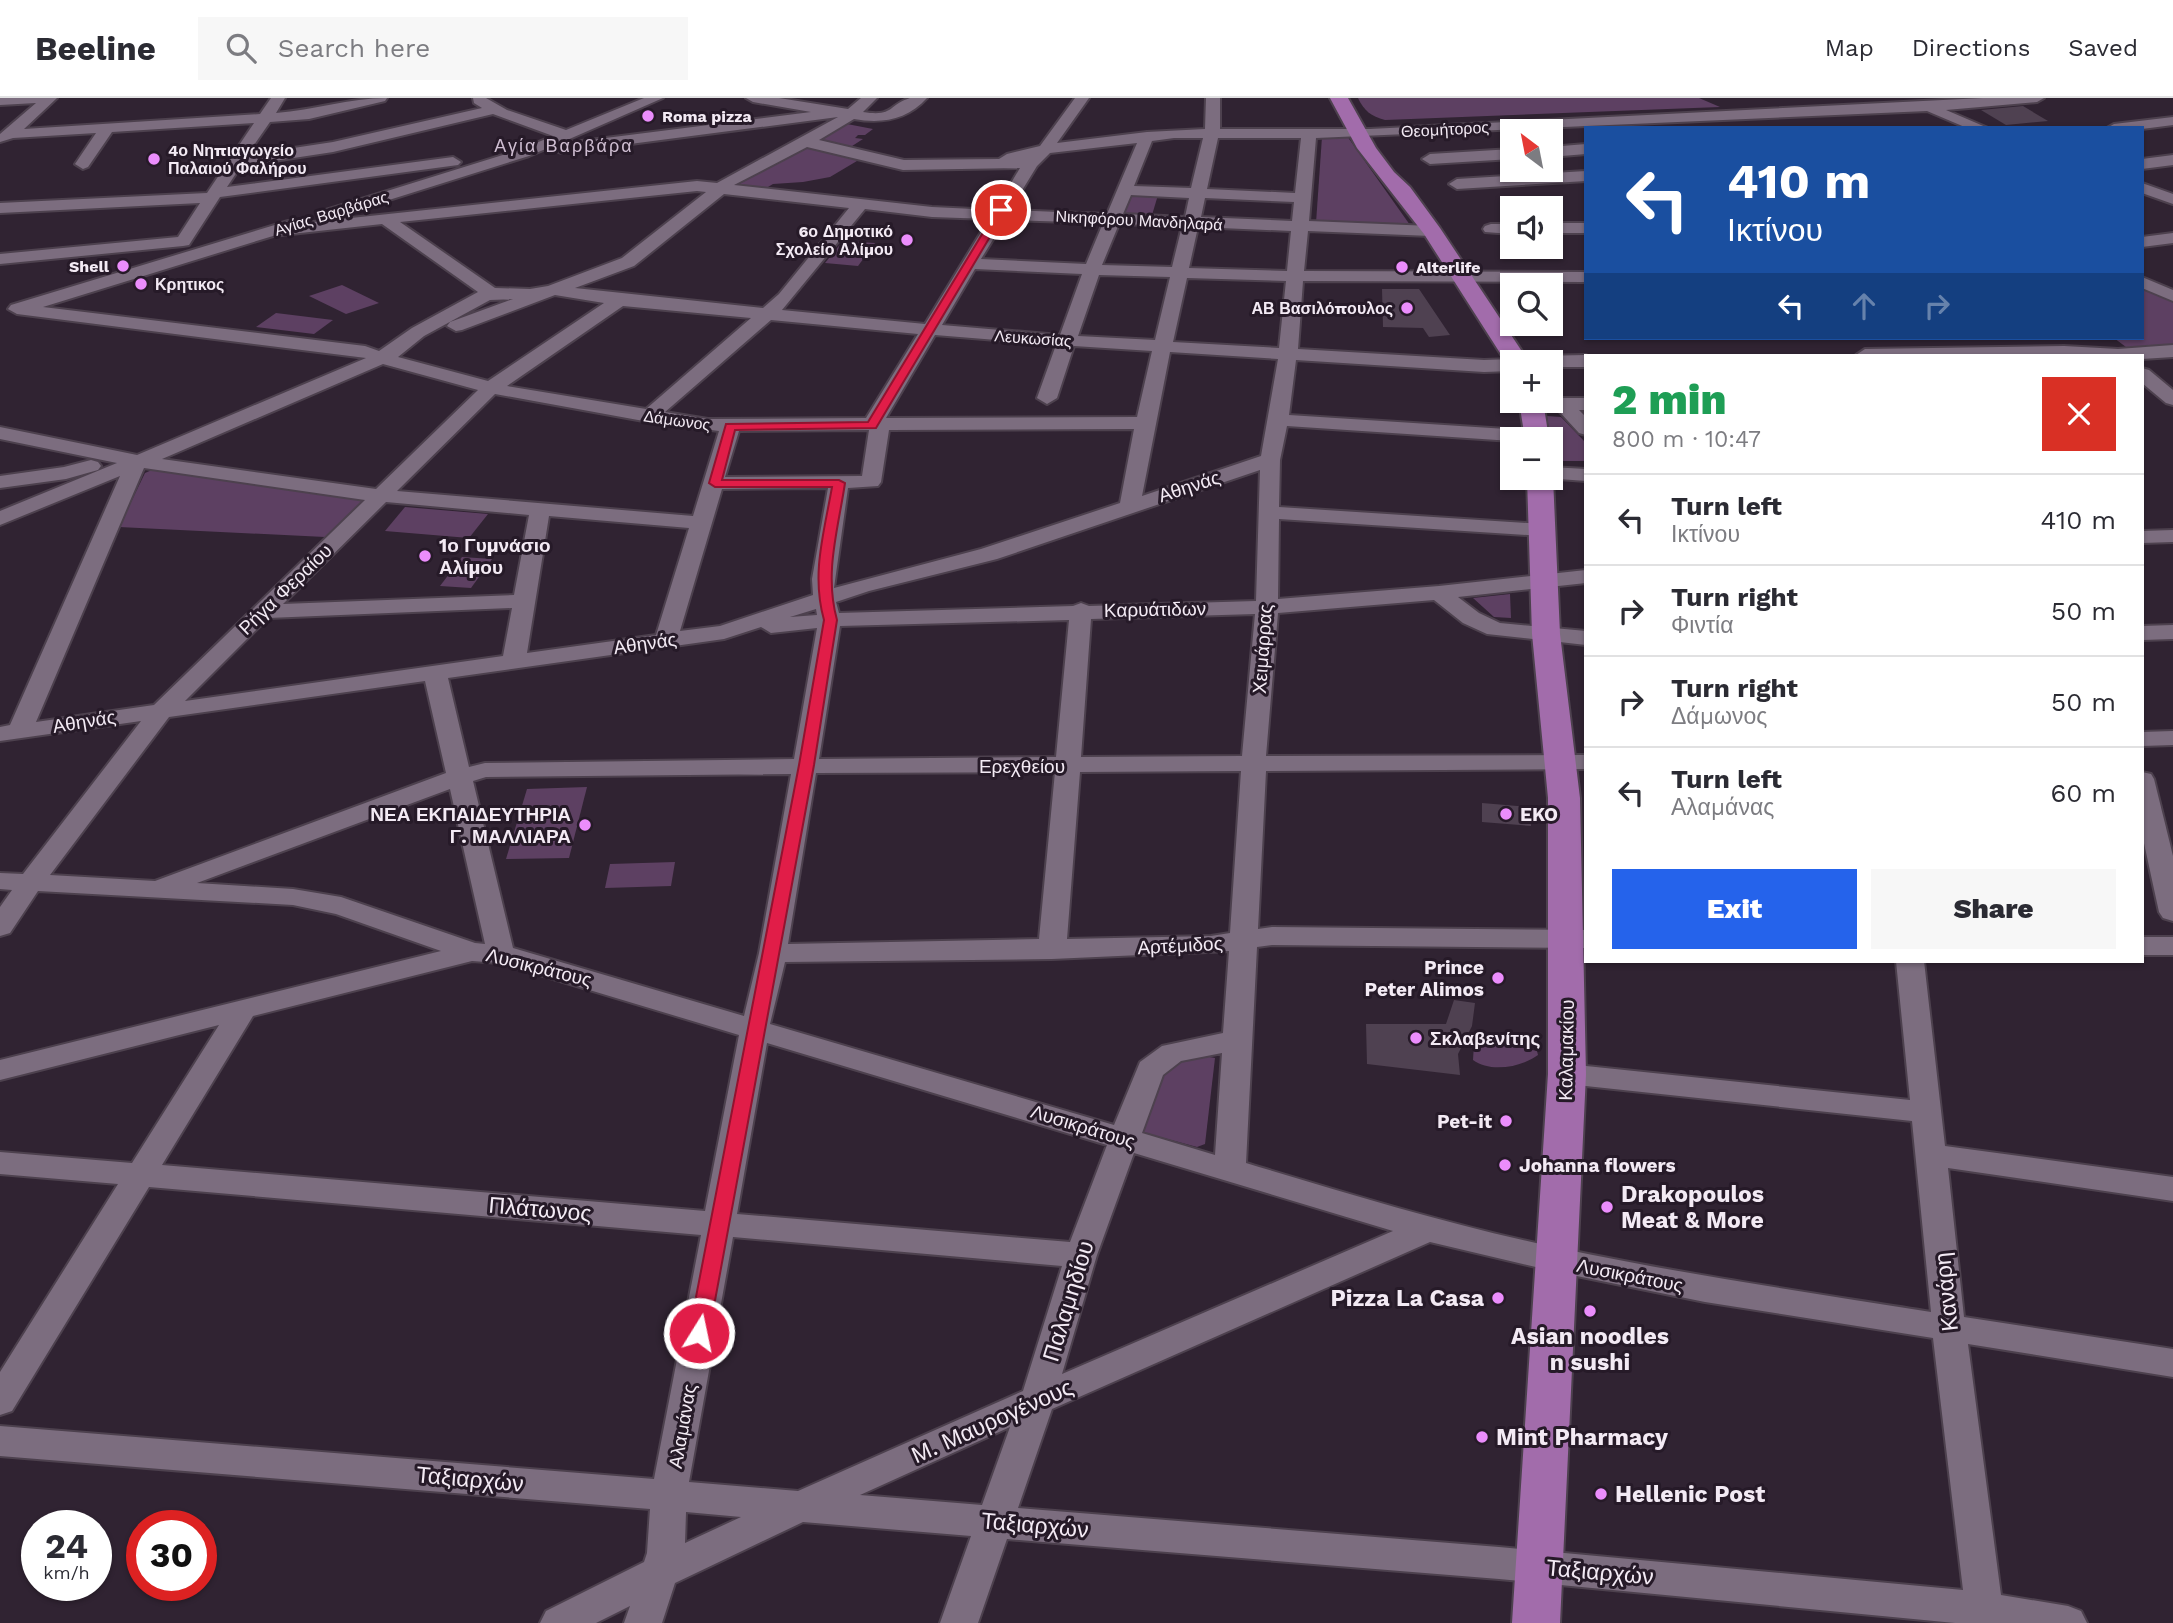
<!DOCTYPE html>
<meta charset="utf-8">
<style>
body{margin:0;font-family:"Work Sans",sans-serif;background:#f7f7f7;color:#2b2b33;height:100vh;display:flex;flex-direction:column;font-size:26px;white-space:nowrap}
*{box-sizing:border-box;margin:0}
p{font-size:23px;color:#7c7c81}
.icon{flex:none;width:38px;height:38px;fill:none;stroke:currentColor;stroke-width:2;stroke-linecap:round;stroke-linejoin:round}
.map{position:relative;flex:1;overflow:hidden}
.drawer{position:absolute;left:1584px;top:256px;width:560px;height:609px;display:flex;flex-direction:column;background:#fff;border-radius:0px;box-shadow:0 2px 5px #0004}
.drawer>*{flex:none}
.guide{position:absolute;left:1584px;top:28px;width:560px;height:214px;border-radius:0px;box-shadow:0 2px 5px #0004;background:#1a4fa0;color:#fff;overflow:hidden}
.needle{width:46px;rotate:328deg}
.fabs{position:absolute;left:1500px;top:21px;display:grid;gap:14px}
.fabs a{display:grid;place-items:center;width:63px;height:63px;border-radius:0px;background:#fff;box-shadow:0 2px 5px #0004;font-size:35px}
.speed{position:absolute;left:21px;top:1412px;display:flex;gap:14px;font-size:35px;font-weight:700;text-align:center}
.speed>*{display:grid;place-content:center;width:91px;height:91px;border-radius:50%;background:#fff;box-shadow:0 2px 5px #0004;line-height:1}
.speed small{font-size:18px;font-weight:400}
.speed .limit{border:10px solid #d22;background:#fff;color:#111}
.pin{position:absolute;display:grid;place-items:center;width:60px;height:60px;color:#fff;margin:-30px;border:4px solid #fff;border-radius:50%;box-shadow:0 2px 7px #0007}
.me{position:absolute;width:77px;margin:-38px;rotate:10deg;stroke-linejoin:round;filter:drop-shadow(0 0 5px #0008)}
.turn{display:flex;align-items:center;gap:24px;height:147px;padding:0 28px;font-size:32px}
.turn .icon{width:91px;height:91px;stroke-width:2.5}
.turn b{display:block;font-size:49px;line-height:60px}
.lanes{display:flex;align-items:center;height:66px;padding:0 28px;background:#0003;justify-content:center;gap:35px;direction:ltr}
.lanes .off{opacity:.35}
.round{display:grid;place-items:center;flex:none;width:74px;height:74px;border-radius:0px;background:#f7f7f7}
.headline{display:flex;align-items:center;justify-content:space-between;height:119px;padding:0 28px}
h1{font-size:42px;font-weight:800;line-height:52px;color:#1e9e55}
.action{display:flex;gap:14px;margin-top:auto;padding:14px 28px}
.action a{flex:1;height:80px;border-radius:0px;background:#2563eb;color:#fff;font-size:28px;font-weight:800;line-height:80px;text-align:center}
.action a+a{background:#f7f7f7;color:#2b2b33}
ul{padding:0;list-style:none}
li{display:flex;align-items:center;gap:21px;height:91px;padding:0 28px;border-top:2px solid #e1e1e2}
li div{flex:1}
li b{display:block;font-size:26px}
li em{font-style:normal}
header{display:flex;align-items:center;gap:42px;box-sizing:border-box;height:98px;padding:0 35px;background:#fff;border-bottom:2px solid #e1e1e2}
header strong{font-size:33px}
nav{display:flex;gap:38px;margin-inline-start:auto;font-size:24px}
.search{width:490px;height:63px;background:#f7f7f7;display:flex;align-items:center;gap:18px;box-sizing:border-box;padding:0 24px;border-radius:0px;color:#7c7c81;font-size:26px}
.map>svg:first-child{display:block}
</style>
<header>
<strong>Beeline</strong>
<div class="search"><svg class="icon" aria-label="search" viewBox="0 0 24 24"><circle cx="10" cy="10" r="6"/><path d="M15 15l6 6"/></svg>Search here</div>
<nav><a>Map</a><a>Directions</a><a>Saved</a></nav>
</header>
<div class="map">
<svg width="2173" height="1525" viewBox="0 0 2173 1525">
<rect width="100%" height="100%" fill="#302332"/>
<!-- green -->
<g fill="#5d4062">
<path d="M1358,0h341l21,9 -335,13c-14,-4 -21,-9 -27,-22z"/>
<path d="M847,26l26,5 -8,6h-7l-3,3 8,1 -14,9 -35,-6z"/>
<path d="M1347,38l63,89 -94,-2 6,-86z"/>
<path d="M807,47l55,13 -32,19 -27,5 -30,2 -12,7 -27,-4z"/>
<path d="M1130,96l28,1 -6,20 -28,-1z"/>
<path d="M843,143h2l30,2 -17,23 -33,-3z"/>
<path d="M342,187l37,18 -33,11 -37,-18z"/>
<path d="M2142,189l31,15v44l-43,4 -16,-12h28z"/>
<path d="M276,215l57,7 -19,14 -58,-7z"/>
<path d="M1547,318l14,1 24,25v19h-32z"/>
<path d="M154,371l207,29 3,3 -32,34 -7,2 -206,-10 26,-54z"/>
<path d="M405,409l83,7 -19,24 -84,-7z"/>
<path d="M462,459l30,2 -21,29 -31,-2z"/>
<path d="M1510,496l1,24 -17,-1 -21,-19z"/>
<path d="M587,689l-18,71 -63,1 21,-70z"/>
<path d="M675,764l-4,24 -66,2 5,-24z"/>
<path d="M1481,941l56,12 1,4c-16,12 -48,18 -65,5l1,-16z"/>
<path d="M1204,958l11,2 -10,86 -8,3 -59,-16 27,-66z"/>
</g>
<!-- building -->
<g fill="#4f4151">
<path d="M2023,8l25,15 -42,4 -25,-15z"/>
<path d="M1382,191h37l31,46 -21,2 -6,-9 -40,-1z"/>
<path d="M1482,705l48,4 1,19 -49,-4z"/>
<path d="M1454,902l21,3 -3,23 -14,28 2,21 -93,-11 -1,-40h80z"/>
</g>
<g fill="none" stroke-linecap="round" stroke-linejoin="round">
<!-- minor casing -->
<g stroke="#4d414e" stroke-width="4">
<g id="minor">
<path d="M0,0h57l-33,31 236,-15 11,-16h14l-9,15c38,-3 73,-15 111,-15l-2,3 -76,18 -39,3 -23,33 86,-13 149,-34 -8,-5 -1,-5h13l21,12 59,20 78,-32h19l-105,46 253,-32 -58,-10 -7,-4h33l69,11 13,-11h16l-14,14c31,5 25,-7 47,-14 5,0 12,0 17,0 -20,22 -45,26 -73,21l-35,21 85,20 95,-1 8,-5 33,-8 35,-48h14l-32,45 90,-11 58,-3 1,-31h14v31h150l613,-31h61l-7,4 -91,8 42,18h-21l-40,-17 -611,27 -7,83 122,5 8,5 -8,5 -123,-5 -4,40 282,1v10l-283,-1 -5,68 186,11 28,-1 7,3h-7v9l-28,1 -188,-12 -7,55 248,16 10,6 -35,4 -225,-15 -7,34 -1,47 264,17 7,2 4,4 -4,4 -7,2 -264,-17 -1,80 161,-13 147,-16v13l-128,14 21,16 21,10 86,8v14l-99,-11 -24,-11 -29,-23 -156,13 -12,143 320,-1v14l-320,2 -8,158 14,-2 314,3v18l-314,-3 -15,2 -11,216c103,31 207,63 313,85 123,26 247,44 372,64l-19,-191 -345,-37 -10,-3 -5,-7 5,-7 10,-3 343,36 -14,-139h28l21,185 228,31v24l-225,-33 16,149 209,32v28l-205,-33 33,251 67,11 13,5 6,12h-132l-456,-44 -492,-40 -29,84h-38l31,-87 -168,-14 -128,61 -13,40h-38l6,-17 -34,17h-56l6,-12 98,-49 3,-9 3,-44 -650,-53v-30l654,53 47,-244 -552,-48 -137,224 -12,4v-43l118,-188 -118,-10v-22l132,11 87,-138 -219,55v-20l441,-109 -105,-37 -43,-9 -255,-14 -28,42 -10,3v-29l12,-17 -12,-1v-16l23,1 118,-153 -141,20v-14l10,-2 110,-249 -120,49v-14l117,-48 -117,-24v-12l137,28 229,-97 -349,-44 -9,-5 3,-4 277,-84 7,3 402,-43 20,2 121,-66 -277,36 -5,-2 -1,-6 -26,11 -191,60h-12l-2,-3 2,-3 193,-60 34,-14 -60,-22 -160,38 -92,14 -14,21 226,-30 8,5 -3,3 -238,32 -31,48 -6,1 -183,18v-10l178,-17 22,-34 -200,10v-10l207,-10 47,-70 -142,9 -24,35 -5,2 -8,-5 21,-31 -83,5 -13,4v-8l36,-31 -36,2zM1174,40h29l-12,50 -57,-2 18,-45zM1218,40h83l-6,55 -88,-4zM1137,45l-30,71 -97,-4 27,-44 13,-13zM807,49l96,23 117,-2 -25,42 -63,-3 -198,-22zM697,93l9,1 -84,66 -74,28 -18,3 -35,-1 -95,-66zM724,96l125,14 -70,86 -16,14 -188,-20 59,-22zM1131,97l58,3 -4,19 -62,-3zM1205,100l89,4 -2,19 -91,-4zM865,111l67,8 57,2 -64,105 -143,-14zM1005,122l98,3 -17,41 -105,-5zM382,126l96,68 -66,36 -33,23 -14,-5 -322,-39 230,-71zM1119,126l63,2 -10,41 -70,-2zM1198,129l93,4 -4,40 -98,-3zM975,171l107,5 -22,61 -118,-10zM1099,177l71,2 -15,63 -77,-4zM1187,180l99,3 -7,67 -106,-6zM555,197l49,8 -116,78 -90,-24 26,-21 66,-36 23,-1 -63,23 -3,4 9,5 6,-1zM623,208l128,12 -105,91 -139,-23zM771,222l147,14 -52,84 -158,1 -43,-7zM935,237l121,10 -19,53 10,6 10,-6 17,-52 78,5 -15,66 -251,1zM1170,254l108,7 -17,97 -119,40zM383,266l95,26 -102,99 -214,-30zM495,296l154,28 70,9 -26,85 -296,-25zM1134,331l-14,74 -139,46 -147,39 14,-100 30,-2 3,-4 8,-52zM869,332l-7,46 -137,1 14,-46zM144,370l221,32 -211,205 -118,17zM1260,372l-4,131 -167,5 -8,-3 -8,3 -234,7 -3,-11 33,-11 128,-32zM828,390l-16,91 1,16 -93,31 -40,5 42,-142zM386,404l143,13 -15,80 -231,9zM549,418l140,12 -33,107 -129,18zM512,510l-9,48 -318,45 83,-83zM816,511l1,6 -27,2zM1255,516l-13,142 -161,1 10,-138zM1069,522l-13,137 -237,2 21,-133zM761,529l10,6 46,-5 -23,131 -309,4 -16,4 -21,-89 276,-39zM425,583l21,92 -291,108 -105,-6 119,-158zM1241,673l-11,162 -19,3 -144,3 13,-167zM1055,674l-16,167 -251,5 28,-171zM791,676l-32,179 -15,63 -231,-68 -40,-167 13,-4zM450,691l35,155 -10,-1 -134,-46 -48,-8 -96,-6zM1229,853l-6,82 -61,13 -22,16 -26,63 -344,-101 15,-62 267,-3zM472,863l28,2 239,72 -34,176 -543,-46 91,-149zM767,945l340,102 -37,97 -333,-28zM1222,955l-7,102 -73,-22 21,-58 18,-14zM1134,1055l259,78 -331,143 35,-119zM733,1139l329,29 -39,125 -225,100 -109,-9zM1430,1144l127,30 148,30 228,36 30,252 -464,-43 -481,-39 34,-99zM1010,1329l-28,78 -122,-10zM686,1414l55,5 -56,26z"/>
<path d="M2173,19v8l-31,4 -35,-1 7,-4z"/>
<path d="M1586,46v10l-36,3v-10z"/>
<path d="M1512,51v10l-82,5 -8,-5 8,-5z"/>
<path d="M2173,57v10l-31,4v-10z"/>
<path d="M1586,73v10l-129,8 -8,-5 8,-5z"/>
<path d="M2142,85l31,11v10l-31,-11z"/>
<rect x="1550" y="125" width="36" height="10"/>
<path d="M1491,126h21v10l-27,-2 -2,-3 2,-3z"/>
<path d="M2173,135v10l-31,4v-10z"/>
<path d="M2142,179l31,13v11l-31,-13z"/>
<path d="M2173,247v12l-31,2v-4h-286l9,-6 199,-3 54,3z"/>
<path d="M1586,257v12h-36v-5h-22l9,-6z"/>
<path d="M2142,270l7,2 24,20v15l-7,-2 -24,-20z"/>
<path d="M1550,300h36v12h-7l7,7v18l-7,-2 -22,-24h-25l-10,-6 2,-2h26z"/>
<path d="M91,362l7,2 3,4 -3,4 -32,9 -66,9v-12l64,-9z"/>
<path d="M1550,369l36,2v12l-41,-3h5z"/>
<path d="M2173,432v12l-31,1v-12z"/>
<path d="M2173,527v14l-31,1v-14z"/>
<path d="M2173,633v14l-31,1v-14z"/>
<path d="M2142,674l9,2 3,5 19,77v65l-10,-3 -4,-6 -17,-78z"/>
<rect x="2142" y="839" width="31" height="18"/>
</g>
</g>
<!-- major casing -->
<g stroke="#4d414e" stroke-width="4">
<g id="major">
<path d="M1330,0h18l28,50 18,24 16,15 30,41 89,134h-17v6l-3,-1 -85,-133 -67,-86z"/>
<path d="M1519,303h24l6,38h-24z"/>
<path d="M1550,377l3,3 7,156 20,164 6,276 -26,549h-48l36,-549v-276l-16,-164 -5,-156h23z"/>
</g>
</g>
<!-- minor -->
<use href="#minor" fill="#7c6d7f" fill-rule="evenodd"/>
<!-- major -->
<use href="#major" fill="#a26cab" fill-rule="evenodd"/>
</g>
<!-- route -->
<path fill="#e11d48" stroke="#92132f" stroke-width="2" d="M998,110l8,2 -130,218 -141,2 -13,50h117l6,3c-7,47 -21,90 -8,137l-23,145 -105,568 -3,5 -7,3 -7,-3 -3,-5 110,-568 25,-145c-13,-46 0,-87 8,-133h-117l-6,-4 17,-59 142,-2z"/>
<!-- markers -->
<g fill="#eb8dfc" stroke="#261a28" stroke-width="2.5">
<circle cx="648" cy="18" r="7"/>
<circle cx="154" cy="61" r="7"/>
<circle cx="907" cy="142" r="7"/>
<circle cx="123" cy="168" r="7"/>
<circle cx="1402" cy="169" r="7"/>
<circle cx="141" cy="186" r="7"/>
<circle cx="1407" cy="210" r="7"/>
<circle cx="425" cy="458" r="7"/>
<circle cx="1506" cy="716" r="7"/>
<circle cx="585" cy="727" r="7"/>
<circle cx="1498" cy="880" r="7"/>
<circle cx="1416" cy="940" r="7"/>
<circle cx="1506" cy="1023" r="7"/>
<circle cx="1505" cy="1067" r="7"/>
<circle cx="1607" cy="1109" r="7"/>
<circle cx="1498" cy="1200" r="7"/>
<circle cx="1590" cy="1213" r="7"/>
<circle cx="1482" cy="1339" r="7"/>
<circle cx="1601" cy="1396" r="7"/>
</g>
<g text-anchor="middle" stroke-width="6" stroke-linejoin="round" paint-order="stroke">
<!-- far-poi labels -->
<g font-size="16" font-weight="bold" fill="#f3eaf4" stroke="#261a28" text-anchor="start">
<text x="662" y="24">Roma pizza</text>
<text x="168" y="58">4ο Νηπιαγωγείο<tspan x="168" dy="18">Παλαιού Φαλήρου</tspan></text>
<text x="893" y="139" text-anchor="end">6ο Δημοτικό<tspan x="893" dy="18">Σχολείο Αλίμου</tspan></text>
<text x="109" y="174" text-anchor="end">Shell</text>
<text x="1416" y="175">Alterlife</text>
<text x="155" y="192">Κρητικος</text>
<text x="1393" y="216" text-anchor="end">ΑΒ Βασιλόπουλος</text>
</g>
<!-- far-street labels -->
<g font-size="16" fill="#f3eaf4" stroke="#261a28">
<text transform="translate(1445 31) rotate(-3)" y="6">Θεομήτορος</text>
<text transform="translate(331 115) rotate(-17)" y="6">Αγίας Βαρβάρας</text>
<text transform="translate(1139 122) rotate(3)" y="6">Νικηφόρου Μανδηλαρά</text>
<text transform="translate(1033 240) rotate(4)" y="6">Λευκωσίας</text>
<text transform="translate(677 322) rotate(8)" y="6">Δάμωνος</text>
</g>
<!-- far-neighbourhood labels -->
<g font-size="18" letter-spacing="2" fill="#cfbed2" stroke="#261a28">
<text x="564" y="54">Αγία Βαρβάρα</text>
</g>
<!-- street labels -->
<g font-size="19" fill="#f3eaf4" stroke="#261a28">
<text transform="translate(1189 388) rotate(-18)" y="7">Αθηνάς</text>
<text transform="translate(285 491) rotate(-44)" y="7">Ρήγα Φεραίου</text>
<text transform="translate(1155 511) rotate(-1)" y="7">Καρυάτιδων</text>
<text transform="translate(645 545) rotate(-8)" y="7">Αθηνάς</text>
<text transform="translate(1262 551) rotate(-86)" y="7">Χειμάρρας</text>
<text transform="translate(84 623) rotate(-9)" y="7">Αθηνάς</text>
<text x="1022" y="675">Ερεχθείου</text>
<text transform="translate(1180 847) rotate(-3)" y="7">Αρτέμιδος</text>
<text transform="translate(539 869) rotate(14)" y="7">Λυσικράτους</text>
<text transform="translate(1566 952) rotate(-89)" y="7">Καλαμακίου</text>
<text transform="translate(1083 1028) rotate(17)" y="7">Λυσικράτους</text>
<text transform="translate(1630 1177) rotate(11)" y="7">Λυσικράτους</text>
<text transform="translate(682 1328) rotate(-80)" y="7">Αλαμάνας</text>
</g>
<!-- poi labels -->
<g font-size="19" font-weight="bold" fill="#f3eaf4" stroke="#261a28" text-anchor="start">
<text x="439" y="454">1ο Γυμνάσιο<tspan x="439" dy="22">Αλίμου</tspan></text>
<text x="571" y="723" text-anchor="end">ΝΕΑ ΕΚΠΑΙΔΕΥΤΗΡΙΑ<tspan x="571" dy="22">Γ. ΜΑΛΛΙΑΡΑ</tspan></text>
<text x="1520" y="723">EKO</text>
<text x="1484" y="876" text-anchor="end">Prince<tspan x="1484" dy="22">Peter Alimos</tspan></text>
<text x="1430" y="947">Σκλαβενίτης</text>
<text x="1492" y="1030" text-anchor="end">Pet-it</text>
<text x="1519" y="1074">Johanna flowers</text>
</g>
<!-- near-poi labels -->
<g font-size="23" font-weight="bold" fill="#f3eaf4" stroke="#261a28" text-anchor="start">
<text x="1621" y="1104">Drakopoulos<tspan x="1621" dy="26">Meat &amp; More</tspan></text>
<text x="1484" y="1208" text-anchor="end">Pizza La Casa</text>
<text x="1590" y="1246" text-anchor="middle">Asian noodles<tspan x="1590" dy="26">n sushi</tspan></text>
<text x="1496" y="1347">Mint Pharmacy</text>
<text x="1615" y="1404">Hellenic Post</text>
</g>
<!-- near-street labels -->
<g font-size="23" fill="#f3eaf4" stroke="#261a28">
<text transform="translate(540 1111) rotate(5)" y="8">Πλάτωνος</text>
<text transform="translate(1946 1194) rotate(-96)" y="8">Κανάρη</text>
<text transform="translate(1068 1203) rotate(-73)" y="8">Παλαμηδίου</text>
<text transform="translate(992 1323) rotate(-24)" y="8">Μ. Μαυρογένους</text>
<text transform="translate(470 1381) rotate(5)" y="8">Ταξιαρχών</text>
<text transform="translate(1035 1427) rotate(5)" y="8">Ταξιαρχών</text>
<text transform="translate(1600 1474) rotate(5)" y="8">Ταξιαρχών</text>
</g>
</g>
</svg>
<div class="fabs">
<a><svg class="needle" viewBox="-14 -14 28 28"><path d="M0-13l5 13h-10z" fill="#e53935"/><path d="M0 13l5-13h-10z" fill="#7c7c81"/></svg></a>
<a><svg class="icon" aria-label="sound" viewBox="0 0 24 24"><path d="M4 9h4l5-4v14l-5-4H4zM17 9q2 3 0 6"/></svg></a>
<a><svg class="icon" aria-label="search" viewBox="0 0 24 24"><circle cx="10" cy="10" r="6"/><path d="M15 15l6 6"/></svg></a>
<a>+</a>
<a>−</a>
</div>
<div class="speed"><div>24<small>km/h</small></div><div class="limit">30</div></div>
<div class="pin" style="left:1001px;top:112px;background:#d93025"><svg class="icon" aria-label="arrive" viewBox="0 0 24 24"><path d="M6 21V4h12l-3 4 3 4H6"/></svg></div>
<svg class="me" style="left:699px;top:1235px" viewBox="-20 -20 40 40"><circle r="17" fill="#e11d48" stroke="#fff" stroke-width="3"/><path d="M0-11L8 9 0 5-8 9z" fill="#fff"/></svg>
<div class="guide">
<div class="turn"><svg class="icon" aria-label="left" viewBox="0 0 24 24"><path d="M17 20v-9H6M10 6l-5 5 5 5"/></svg><div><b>410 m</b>Ικτίνου</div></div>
<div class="lanes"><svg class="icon" aria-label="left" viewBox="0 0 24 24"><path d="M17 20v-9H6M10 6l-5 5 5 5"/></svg><svg class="icon off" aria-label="ahead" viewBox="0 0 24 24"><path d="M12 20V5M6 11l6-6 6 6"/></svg><svg class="icon off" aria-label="right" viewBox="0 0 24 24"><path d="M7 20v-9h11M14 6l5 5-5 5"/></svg></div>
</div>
<section class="drawer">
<div class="headline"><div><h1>2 min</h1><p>800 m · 10:47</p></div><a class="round" style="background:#d93025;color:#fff"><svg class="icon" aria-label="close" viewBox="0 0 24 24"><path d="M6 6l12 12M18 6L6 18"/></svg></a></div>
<ul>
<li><svg class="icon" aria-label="left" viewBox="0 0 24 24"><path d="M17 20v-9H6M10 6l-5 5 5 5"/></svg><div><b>Turn left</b><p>Ικτίνου</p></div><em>410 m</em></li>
<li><svg class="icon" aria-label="right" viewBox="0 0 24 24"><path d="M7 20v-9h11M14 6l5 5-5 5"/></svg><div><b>Turn right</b><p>Φιντία</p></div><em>50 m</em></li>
<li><svg class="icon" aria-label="right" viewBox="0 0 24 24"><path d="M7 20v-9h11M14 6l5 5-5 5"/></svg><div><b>Turn right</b><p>Δάμωνος</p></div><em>50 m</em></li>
<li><svg class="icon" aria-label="left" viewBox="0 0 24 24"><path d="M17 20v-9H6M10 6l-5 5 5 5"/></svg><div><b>Turn left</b><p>Αλαμάνας</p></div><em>60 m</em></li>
</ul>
<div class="action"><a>Exit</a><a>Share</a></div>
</section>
</div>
